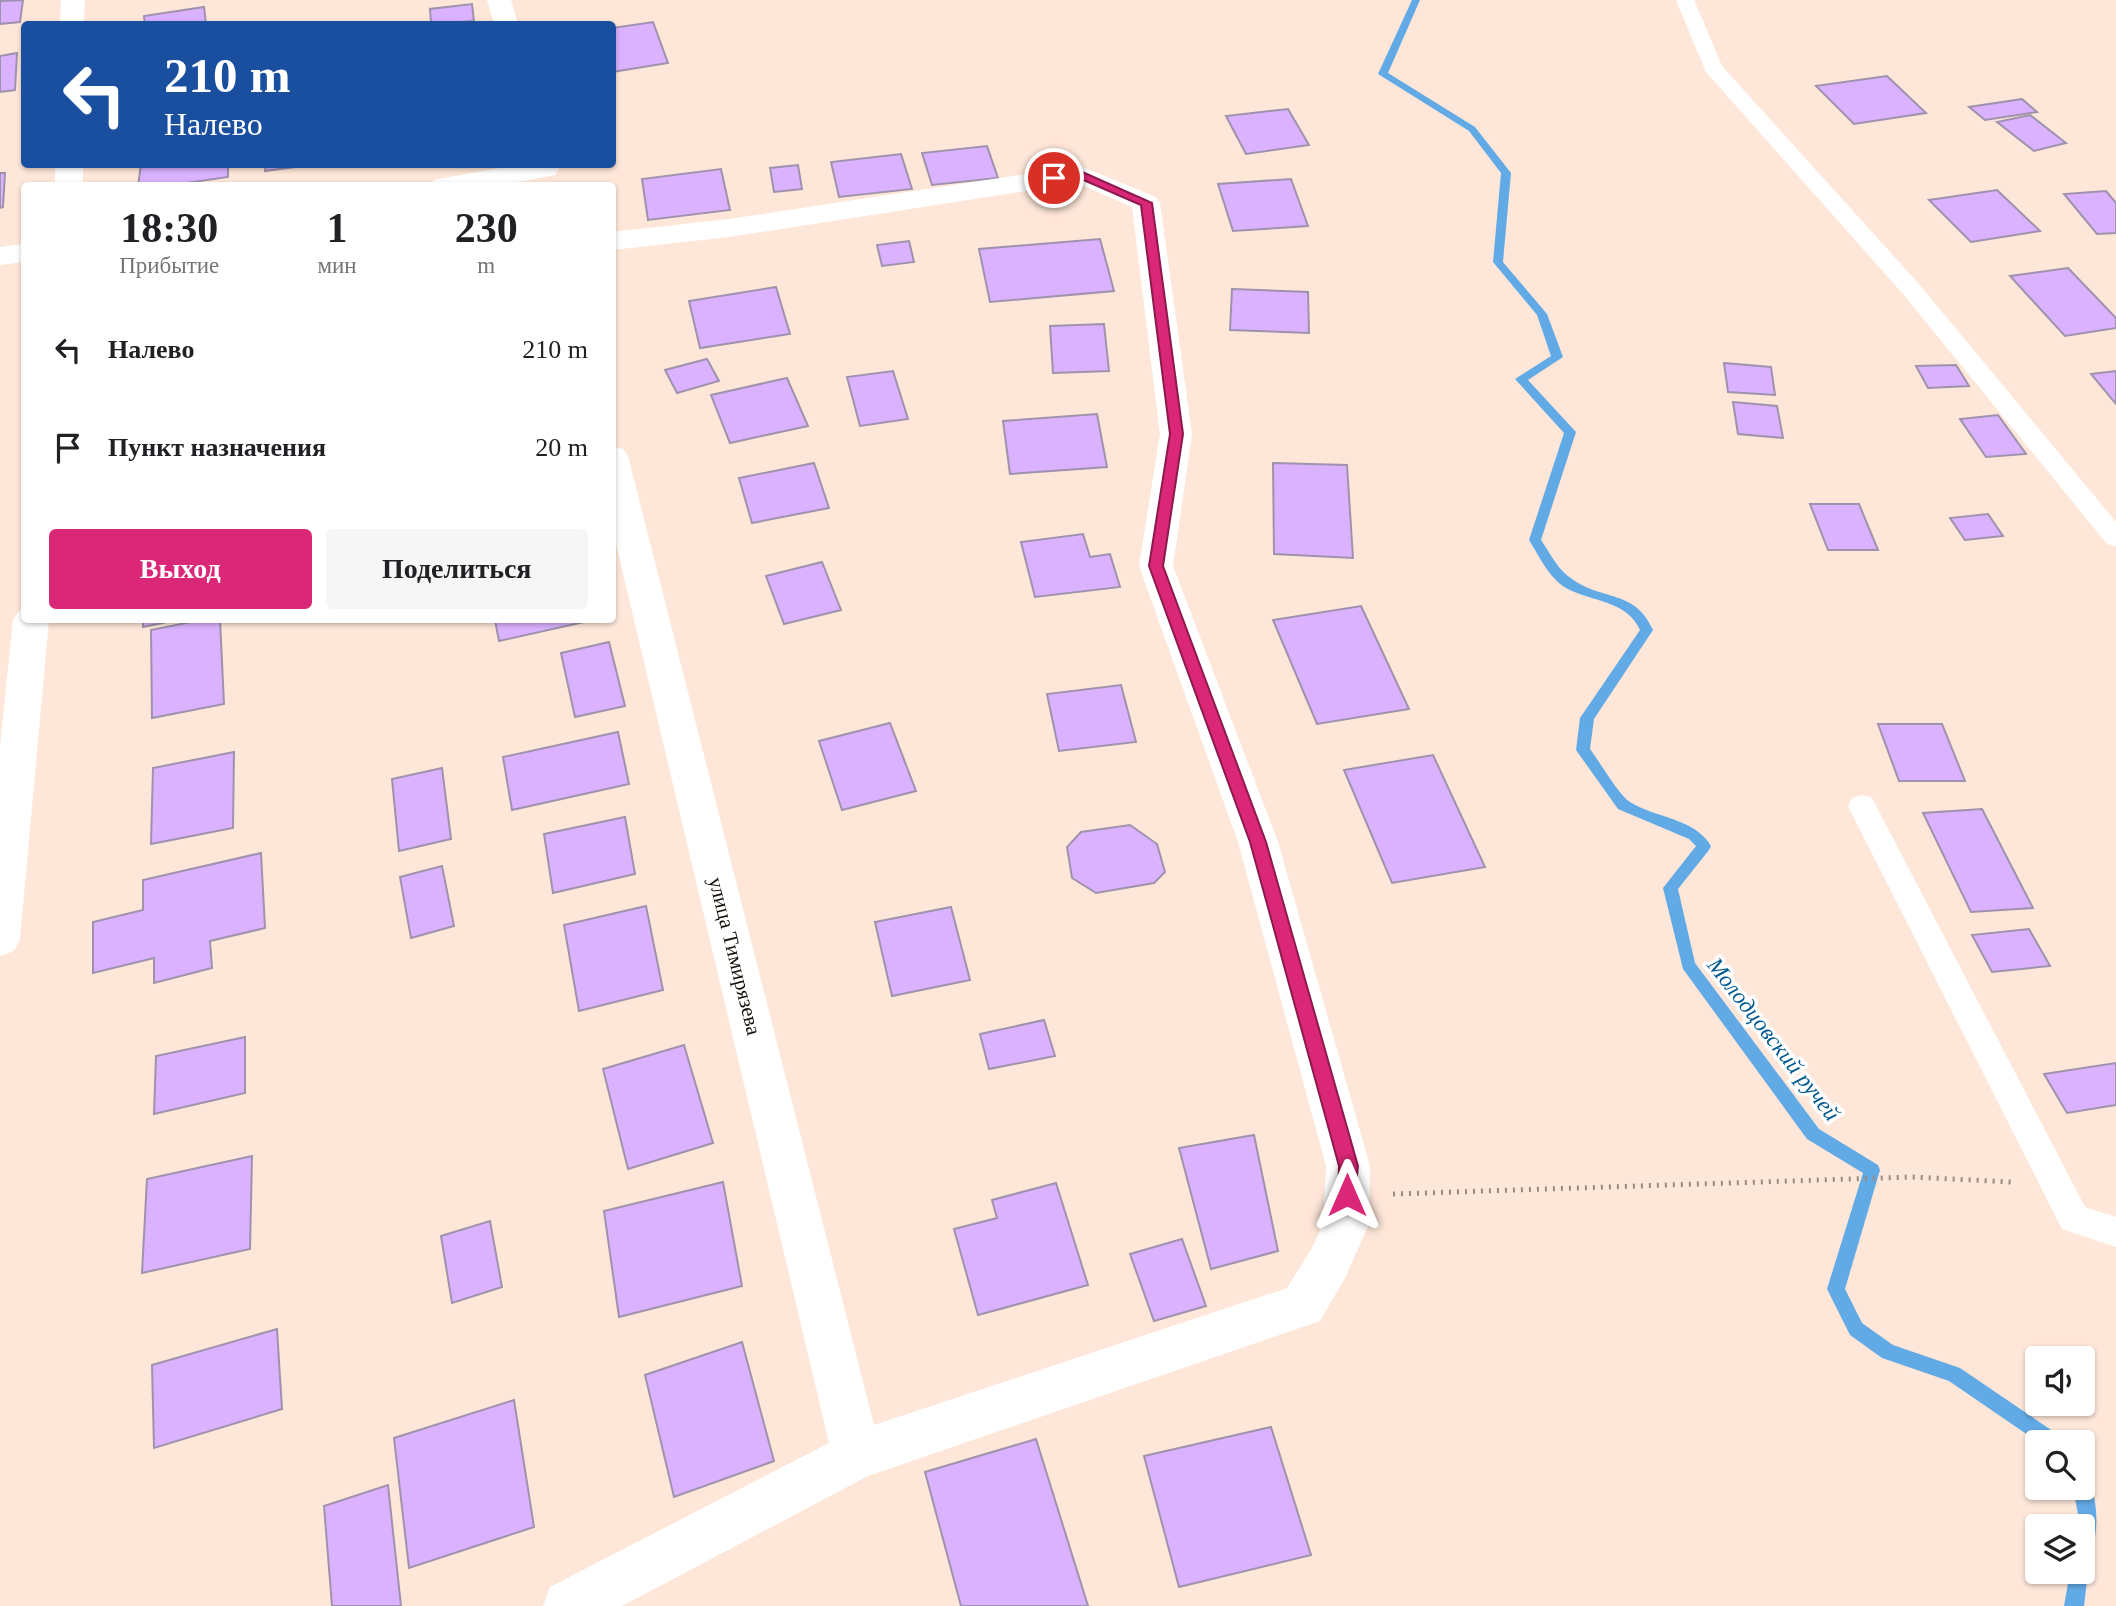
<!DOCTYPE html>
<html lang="ru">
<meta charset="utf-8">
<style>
body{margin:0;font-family:Georgia,serif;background:#f6f6f6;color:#202124;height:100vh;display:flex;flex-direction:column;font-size:26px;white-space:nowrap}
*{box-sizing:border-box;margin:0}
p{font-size:23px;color:#757577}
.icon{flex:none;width:38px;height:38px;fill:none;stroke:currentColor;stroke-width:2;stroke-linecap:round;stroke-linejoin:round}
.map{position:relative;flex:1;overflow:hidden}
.drawer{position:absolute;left:21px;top:182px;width:595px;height:441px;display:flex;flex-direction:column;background:#fff;border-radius:7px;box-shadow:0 2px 5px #0004}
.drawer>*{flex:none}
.hud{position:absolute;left:21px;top:21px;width:595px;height:147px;border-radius:7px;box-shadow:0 2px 5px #0004;background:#1a4fa0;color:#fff;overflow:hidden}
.tools{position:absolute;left:2025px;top:1346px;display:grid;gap:14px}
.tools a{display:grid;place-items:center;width:70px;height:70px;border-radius:7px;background:#fff;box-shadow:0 2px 5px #0004;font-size:35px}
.pin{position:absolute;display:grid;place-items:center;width:60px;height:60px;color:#fff;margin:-30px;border:4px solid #fff;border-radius:50%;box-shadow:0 2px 7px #0007}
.me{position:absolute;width:77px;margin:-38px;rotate:0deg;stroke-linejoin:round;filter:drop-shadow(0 0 5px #0008)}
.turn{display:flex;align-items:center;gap:24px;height:147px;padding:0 28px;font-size:32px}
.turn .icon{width:91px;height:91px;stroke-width:2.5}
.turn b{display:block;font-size:49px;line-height:60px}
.eta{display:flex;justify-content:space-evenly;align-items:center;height:119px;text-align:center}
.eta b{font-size:42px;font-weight:800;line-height:49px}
.action{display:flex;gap:14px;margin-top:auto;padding:14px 28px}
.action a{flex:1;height:80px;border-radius:7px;background:#db2777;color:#fff;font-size:28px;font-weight:800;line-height:80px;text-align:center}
.action a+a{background:#f6f6f6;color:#202124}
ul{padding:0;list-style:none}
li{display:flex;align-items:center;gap:21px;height:98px;padding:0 28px}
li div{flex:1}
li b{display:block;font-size:26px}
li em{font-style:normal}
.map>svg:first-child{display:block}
</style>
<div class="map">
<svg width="2116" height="1606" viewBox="0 0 2116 1606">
<rect width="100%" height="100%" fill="#fee7d9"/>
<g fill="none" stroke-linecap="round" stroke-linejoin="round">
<!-- stream -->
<g fill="#62aae6" fill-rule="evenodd">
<path d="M1412,0h8l-32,73 87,54 36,46 -8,89 44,52 16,43 -35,23 48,52 -35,108c9,13 17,30 31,39 30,22 63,10 81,51l-59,89 -4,30c9,12 29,46 40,53 25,16 65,16 81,44l-2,4 -31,39 17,74 124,166 59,36 2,5 -35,119 17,34 31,22 67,23 100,68 3,6h-25l-89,-61 -67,-23 -32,-23 -23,-46 36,-116 -56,-34 -124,-170 -20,-81 33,-42 -7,-7 -71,-30 -42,-59 4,-32 60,-88c-13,-30 -49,-28 -74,-42 -17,-10 -27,-32 -37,-48l35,-107 -49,-54 36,-23 -14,-41 -44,-53 8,-89 -32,-42 -91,-57z"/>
<path d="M2082,1476l6,3c11,24 11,55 1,80l-7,2v-35h-5l2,-7 -6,-31h9z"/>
<path d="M2082,1564l4,1 2,7 -4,34h-20l6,-34h12z"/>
</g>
</g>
<!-- building -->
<g fill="#dab2ff" stroke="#9f92ac" stroke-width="2">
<path d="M23,0l-3,22 -20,2v-23z"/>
<path d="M472,4l2,17 -43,3 -1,-15z"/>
<path d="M204,7l2,17h-61l-1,-8z"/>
<path d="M653,22l15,41 -56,9v-44z"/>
<path d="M17,53l-2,37 -15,2v-36z"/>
<path d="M1887,76l39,37 -72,11 -38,-38z"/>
<path d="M2022,99l15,13 -52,8 -16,-13z"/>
<path d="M1288,109l21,36 -63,9 -20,-38z"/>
<path d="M2030,115l36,28 -32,8 -37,-29z"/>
<path d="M987,146l11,32 -66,7 -10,-32z"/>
<path d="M901,154l11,35 -73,8 -8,-35z"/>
<path d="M141,164h87v13l-62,9h-28z"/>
<path d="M266,164h52l-53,7z"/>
<path d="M798,165l4,24 -28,3 -4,-24z"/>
<path d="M721,169l9,41 -82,10 -6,-41z"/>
<path d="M0,173h5l-2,34 -3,1z"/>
<path d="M1291,179l17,47 -75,5 -15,-47z"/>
<path d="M1997,190l43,41 -69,11 -42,-42z"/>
<path d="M2106,191l10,12v30l-19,1 -33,-40z"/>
<path d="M1100,239l14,52 -124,11 -11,-53z"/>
<path d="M909,241l5,21 -32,4 -5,-21z"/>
<path d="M2068,268l48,50v10l-51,8 -55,-60z"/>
<path d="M776,287l14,47 -90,14 -11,-47z"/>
<path d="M1232,289l76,3 1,41 -79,-3z"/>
<path d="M1104,324l5,47 -56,2 -3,-47z"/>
<path d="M707,359l12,22 -42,12 -12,-23z"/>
<path d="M1724,363l47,4 4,28 -47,-3z"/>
<path d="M1956,365l13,21 -41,2 -12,-22z"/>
<path d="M893,371l15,48 -48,7 -13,-49z"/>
<path d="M2116,371v33l-25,-30z"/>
<path d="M787,378l21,48 -78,17 -19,-48z"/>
<path d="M1733,402l44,4 6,32 -45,-4z"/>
<path d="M1097,414l10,53 -97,7 -7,-53z"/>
<path d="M1998,415l28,39 -40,3 -26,-38z"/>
<path d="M814,463l15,45 -77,15 -13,-45z"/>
<path d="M1273,463l74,2 6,93 -79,-4z"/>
<path d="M1810,504h49l19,46h-50z"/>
<path d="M1988,514l15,22 -38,4 -15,-22z"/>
<path d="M1083,534l7,23 20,-3 10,33 -85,10 -14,-55z"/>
<path d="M822,562l19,48 -57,14 -18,-48z"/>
<path d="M1361,606l48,103 -92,15 -44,-104z"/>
<path d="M143,620h34l-34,7z"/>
<path d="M201,620h19l4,84 -72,14 -1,-88z"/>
<path d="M495,620h98l-94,21z"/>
<path d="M609,642l16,64 -50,11 -14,-64z"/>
<path d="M1121,685l15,57 -77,9 -12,-57z"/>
<path d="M890,723l26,68 -74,19 -23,-69z"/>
<path d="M1878,724h64l23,57h-66z"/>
<path d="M618,732l11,52 -117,26 -9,-53z"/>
<path d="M234,752l-1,76 -82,16 2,-76z"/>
<path d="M1433,755l52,112 -93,16 -48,-113z"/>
<path d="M442,768l9,71 -52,12 -7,-72z"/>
<path d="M1982,809l51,99 -62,4 -48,-99z"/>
<path d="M625,817l10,57 -82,19 -9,-59z"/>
<path d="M1130,825l27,19 8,28 -11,11 -58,10 -24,-15 -5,-31 14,-15z"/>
<path d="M261,853l4,75 -55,13 2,27 -58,15v-25l-61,15v-51l50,-12v-30z"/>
<path d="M442,866l12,60 -43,12 -11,-61z"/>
<path d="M646,906l17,84 -84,21 -15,-86z"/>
<path d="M951,907l19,73 -78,16 -17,-74z"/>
<path d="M2029,929l21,37 -58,6 -20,-37z"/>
<path d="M1044,1020l11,36 -66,13 -9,-35z"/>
<path d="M245,1037v56l-91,21 2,-58z"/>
<path d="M684,1045l29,98 -85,26 -25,-100z"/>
<path d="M2116,1063v42l-49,8 -23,-39z"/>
<path d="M1254,1135l24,116 -67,18 -32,-121z"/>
<path d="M252,1156l-2,93 -108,24 5,-94z"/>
<path d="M723,1182l19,104 -123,31 -15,-106z"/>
<path d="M1056,1183l32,102 -110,30 -24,-86 43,-11 -5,-18z"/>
<path d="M490,1221l12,66 -50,16 -11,-67z"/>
<path d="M1182,1239l24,67 -52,15 -24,-67z"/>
<path d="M277,1329l5,80 -128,39 -2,-83z"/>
<path d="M742,1342l32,119 -100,36 -29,-122z"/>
<path d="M514,1400l20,127 -125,41 -15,-130z"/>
<path d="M1271,1427l40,128 -132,32 -35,-131z"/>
<path d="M1036,1439l52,167h-127l-36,-134z"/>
<path d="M388,1485l13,121h-69l-8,-100z"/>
</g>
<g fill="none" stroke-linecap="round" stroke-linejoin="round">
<!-- path -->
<path stroke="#9b8a80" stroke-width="5" stroke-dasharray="2 6" stroke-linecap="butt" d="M1393,1194l519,-17 99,5"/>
<!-- lane -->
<g fill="#fff" fill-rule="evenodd">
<path d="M1676,0h18l28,66 197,218 197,238v24l-9,-2 -204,-250 -197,-222z"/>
<path d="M1862,795l10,3 213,409 31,10v30l-54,-18 -214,-423 4,-8z"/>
</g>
<!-- street -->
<g fill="#fff" fill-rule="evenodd">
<path d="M61,0h24l-1,24h-24z"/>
<path d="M487,0h24l7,24h-24z"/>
<rect x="55" y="164" width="28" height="22"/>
<path d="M523,164h33l3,5 -4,6 -59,11h-66l4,-6 10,-2z"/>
<path d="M1080,166l76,31 4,6 32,231 -19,132 105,276 92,324 -1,58 -24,54 -25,43 -452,155 -246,130h-79l7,-19 279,-144 -217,-916v-81l11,3 5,7 246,969 413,-137 25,-40 11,-24 3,-58 -88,-324 -99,-276 21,-132 -28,-227 -55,-24 -348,54 -117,13v-18l117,-13z"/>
<path d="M24,244v18l-24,3v-18z"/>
<path d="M24,609v11h25l-29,319 -6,12 -14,5v-210l13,-126 6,-9z"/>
</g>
</g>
<!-- route -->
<path fill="#db2777" stroke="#8e194d" stroke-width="2" d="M1080,171l72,32 31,231 -20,132 103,276 92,324 -4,35 -7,3 -7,-3 -2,-6 1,-29 -89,-324 -101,-276 21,-132 -29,-229 -62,-27 -25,4 -6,-4z"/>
<g text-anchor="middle" stroke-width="7" stroke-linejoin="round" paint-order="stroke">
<!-- street labels -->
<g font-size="21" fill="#180f09" stroke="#fff">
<text transform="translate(735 956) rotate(76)" y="7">улица Тимирязева</text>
</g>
<!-- water labels -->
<g font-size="23" font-style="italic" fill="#005990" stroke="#fff">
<text transform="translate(1774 1039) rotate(52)" y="8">Молодцовский ручей</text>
</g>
</g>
</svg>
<div class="tools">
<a><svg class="icon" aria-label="sound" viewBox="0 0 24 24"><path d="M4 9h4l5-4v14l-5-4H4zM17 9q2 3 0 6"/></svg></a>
<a><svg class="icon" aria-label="search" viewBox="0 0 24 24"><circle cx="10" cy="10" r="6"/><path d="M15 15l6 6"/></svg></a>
<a><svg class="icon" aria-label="layers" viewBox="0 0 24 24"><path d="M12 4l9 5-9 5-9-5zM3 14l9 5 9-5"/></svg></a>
</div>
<div class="pin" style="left:1054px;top:178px;background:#d93025"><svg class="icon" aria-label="arrive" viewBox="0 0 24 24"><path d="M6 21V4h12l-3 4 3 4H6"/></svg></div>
<svg class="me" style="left:1347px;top:1195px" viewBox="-20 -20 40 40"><path d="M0-17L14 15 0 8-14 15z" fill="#db2777" stroke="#fff" stroke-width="4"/></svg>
<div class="hud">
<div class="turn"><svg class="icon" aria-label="left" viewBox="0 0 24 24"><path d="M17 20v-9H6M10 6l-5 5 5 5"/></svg><div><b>210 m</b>Налево</div></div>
</div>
<section class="drawer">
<div class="eta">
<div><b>18:30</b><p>Прибытие</p></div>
<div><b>1</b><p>мин</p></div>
<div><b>230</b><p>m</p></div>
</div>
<ul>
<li><svg class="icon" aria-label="left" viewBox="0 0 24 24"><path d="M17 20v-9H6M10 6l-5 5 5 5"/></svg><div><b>Налево</b></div><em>210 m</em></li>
<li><svg class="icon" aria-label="arrive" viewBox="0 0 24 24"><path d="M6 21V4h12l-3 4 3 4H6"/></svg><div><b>Пункт назначения</b></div><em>20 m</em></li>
</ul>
<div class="action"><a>Выход</a><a>Поделиться</a></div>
</section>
</div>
